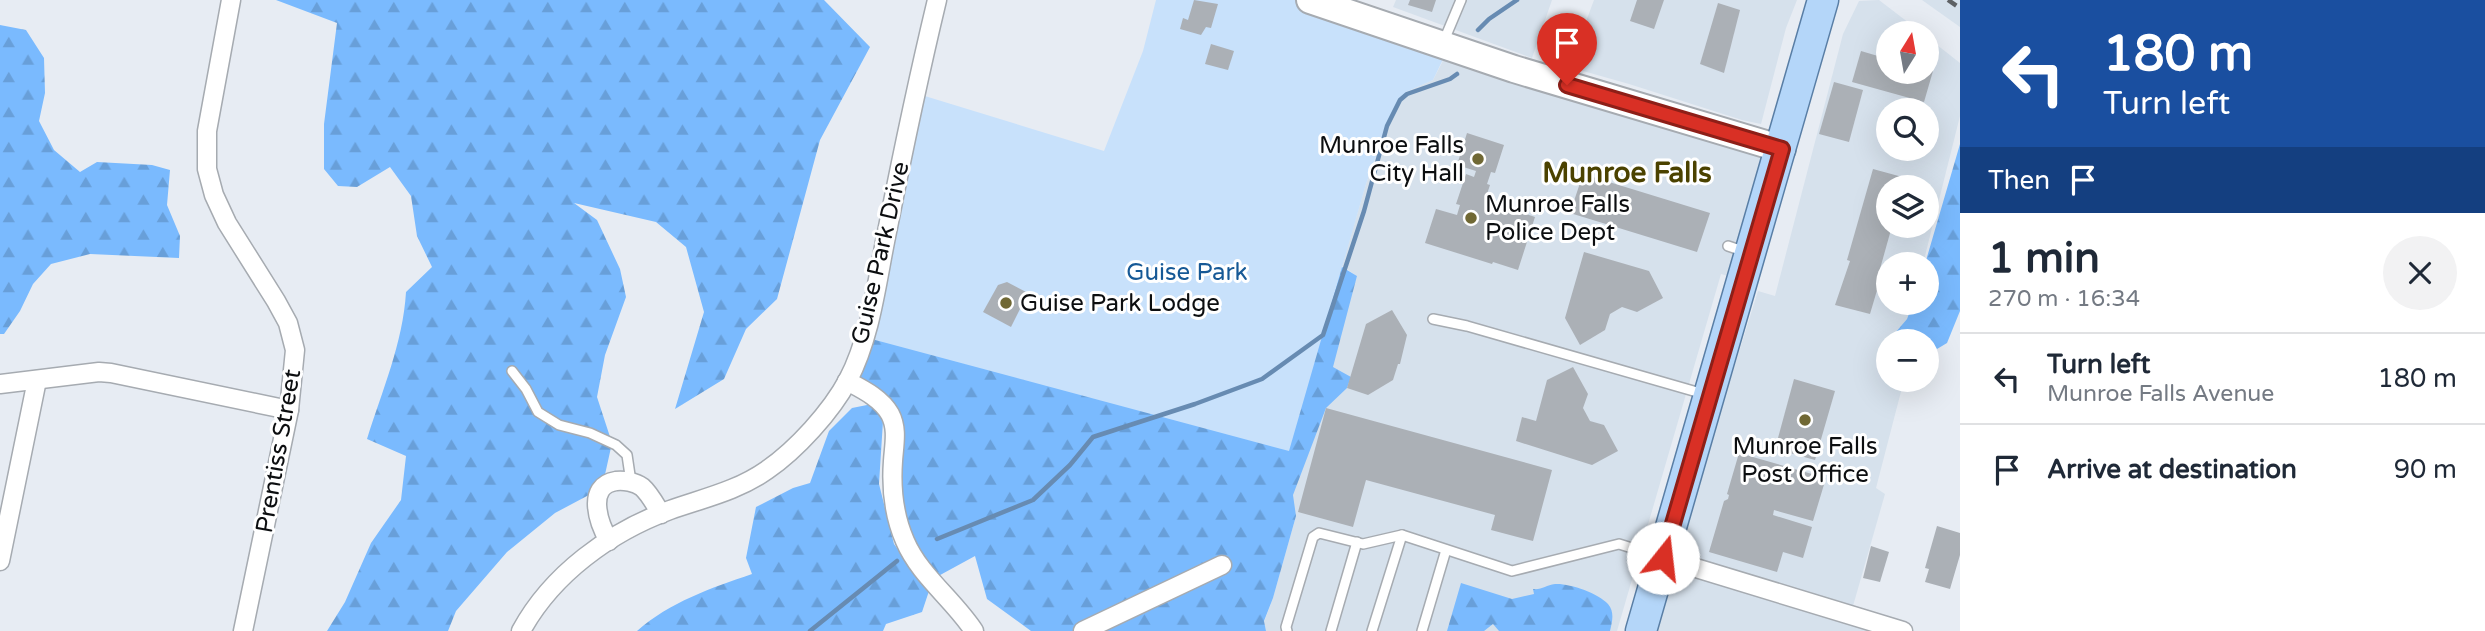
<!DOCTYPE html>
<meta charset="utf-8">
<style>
body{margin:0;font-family:"Varela Round",sans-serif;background:#f2f2f3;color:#1f2937;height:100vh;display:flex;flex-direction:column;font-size:26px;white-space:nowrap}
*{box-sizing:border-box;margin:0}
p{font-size:23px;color:#747a83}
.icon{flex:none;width:38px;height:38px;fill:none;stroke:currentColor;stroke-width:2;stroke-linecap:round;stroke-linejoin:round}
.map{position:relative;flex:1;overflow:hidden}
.panel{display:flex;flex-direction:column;background:#fff;width:525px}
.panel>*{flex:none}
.hud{background:#1a4fa0;color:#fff;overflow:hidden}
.needle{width:46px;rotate:11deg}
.fabs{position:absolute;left:1876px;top:21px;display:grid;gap:14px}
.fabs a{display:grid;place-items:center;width:63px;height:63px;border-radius:50%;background:#fff;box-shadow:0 7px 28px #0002;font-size:35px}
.pin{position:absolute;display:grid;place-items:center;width:60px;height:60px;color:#fff;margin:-72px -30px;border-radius:50% 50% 50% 0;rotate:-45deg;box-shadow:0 0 7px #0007}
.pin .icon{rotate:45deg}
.me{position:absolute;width:77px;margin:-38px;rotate:16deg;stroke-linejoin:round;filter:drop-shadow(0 0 5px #0008)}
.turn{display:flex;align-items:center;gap:24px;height:147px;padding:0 28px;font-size:32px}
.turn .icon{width:91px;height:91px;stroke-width:2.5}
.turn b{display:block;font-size:49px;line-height:60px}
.then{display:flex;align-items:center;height:66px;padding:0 28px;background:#0003;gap:14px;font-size:26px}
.round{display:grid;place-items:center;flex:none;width:74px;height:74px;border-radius:37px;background:#f2f2f3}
.overview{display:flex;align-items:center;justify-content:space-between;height:119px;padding:0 28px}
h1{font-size:42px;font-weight:700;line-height:52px}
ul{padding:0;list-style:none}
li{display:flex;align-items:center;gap:21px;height:91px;padding:0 28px;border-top:2px solid #e0e1e3}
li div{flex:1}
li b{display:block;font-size:26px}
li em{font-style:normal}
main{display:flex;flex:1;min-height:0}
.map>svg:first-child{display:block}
</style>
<main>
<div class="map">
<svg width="1960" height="631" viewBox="0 0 1960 631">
<defs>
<pattern id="forest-firs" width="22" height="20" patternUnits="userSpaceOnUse" patternTransform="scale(1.75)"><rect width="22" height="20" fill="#7abafe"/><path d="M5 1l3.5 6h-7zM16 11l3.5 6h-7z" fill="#689fd9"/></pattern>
</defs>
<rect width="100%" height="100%" fill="#e7ecf3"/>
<!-- built -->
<g fill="#d6e1ec" fill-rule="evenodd">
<path d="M1396,0h156l-20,58 -139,-51z"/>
<path d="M1594,0h203l-11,28 -25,96 -19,-4 -113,-36 -60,-17z"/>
<path d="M1879,0l43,33h-34v39h39v-35l33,26v53l-37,148h-35v39h25l-6,16 -12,14 2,8h-9v39h16l-28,108 9,6 -34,119 -145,-48 -26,-14 -1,-7 79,-253 17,5 68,-262 16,-33zM1888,110h39v39h-39zM1888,187h39v39h-39z"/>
<path d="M1922,0h38v27z"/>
<path d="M1448,51l334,98 -39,131 -22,-6 -104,357h-351l-2,-9 9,-24 23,-82 -18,-8 79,-232 -15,-10 24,-82 21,-58 13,-26 6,-8 27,-12z"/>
<path d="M1688,572l182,53 -1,6h-214l17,-56z"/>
</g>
<!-- forest -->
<g fill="url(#forest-firs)">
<path d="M276,0h548l46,47 -50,93 -43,159 -31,30 -22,50 -49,30 29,-97 -18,-65 -30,-25 -82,-19 23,17 23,49 6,28 -21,58 -8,42 15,46 -10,45 -47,25 -48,39 -51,59 -8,20h-121l18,-29 26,-59 30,-43 5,-44 -39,-17c15,-48 36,-96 39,-147l26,-25 -15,-31 -6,-40 -21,-29 -33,20 -19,-1 -14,-17v-45l13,-101z"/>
<path d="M0,25l26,5 18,28 1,35 -6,28 15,29 26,22 17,-10 55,3 18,5 -3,35 13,31 -1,22 -89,-4 -39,10 -18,20 -13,27 -16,23h-4z"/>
<path d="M1960,144v167l-13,32 -20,12v-14h-30l-2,-8 12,-14 6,-16h14l-2,-39z"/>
<path d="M1287,234l70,42 -24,91 18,10 -4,11 -21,20 -33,87 3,21 -23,82 -9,23 2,10h-235l-44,-32 -12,-43 -44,24 -27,-41 -13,-123 -44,-35 17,-44z"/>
<path d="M872,404l11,17 -4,63 15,60 35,47 -7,21 -36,12 -3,7h-246c33,-29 74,-43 115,-57l-6,-16 10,-51 37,-19 17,-5 19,-52 23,-23z"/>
<path d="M1461,583l51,16 22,-5 -1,-5c9,1 13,-4 22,-5 14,-1 43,9 53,20 7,8 4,18 2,27h-111l-6,-7 -9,7h-37z"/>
</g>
<!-- park -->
<path fill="#c8e1fb" d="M1156,0h154l139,47 -16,33 -27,12 -19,34 -21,58 -77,267 -425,-114 51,-244 189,58 39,-100z"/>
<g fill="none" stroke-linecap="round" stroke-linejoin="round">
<!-- stream -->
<g stroke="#678bb2" stroke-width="4.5">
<path d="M1478,30l11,-11 28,-19"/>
<path d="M937,539l96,-39 37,-35 23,-28 102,-33 67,-25 61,-44 41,-124 23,-85 13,-26 7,-6 43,-15 7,-5"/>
<path d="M810,631l87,-70"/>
</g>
</g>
<!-- building -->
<g fill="#abb0b6">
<path d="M1194,0l24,4 -7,24 -5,-1 -5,8 -21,-6 3,-11 5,2z"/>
<path d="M1410,0h26l-4,12 -24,-7z"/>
<path d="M1637,0h27l-10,29 -24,-8z"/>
<path d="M1718,3l22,7 -16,63 -24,-9z"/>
<path d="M1211,44l23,7 -6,19 -23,-6z"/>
<path d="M1861,51l27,8v13h39v-2l6,1 -9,31 -72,-20z"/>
<path d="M1834,82l29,8 -14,52 -30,-8z"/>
<path d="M1467,133l37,12 -9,28 -4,-1 -4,12 3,1 -4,12 3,1 -2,3 48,16 -17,53 -25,-8 -1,2 -67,-21 11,-34 21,6 3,-10 -4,-1 10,-30 8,3 2,-6 -19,-6z"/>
<path d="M1873,169l33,9 -2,9h-16v39h4l-12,43 3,1 -13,44 -35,-9 15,-44 -3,-1z"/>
<path d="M1583,174l127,39 -13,39 -127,-39z"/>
<path d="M1584,252l65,19 14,27 -26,14 -15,-5 -12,7 -5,16 -25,15 -15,-27z"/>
<path d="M1007,282l21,11 -17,34 -28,-15 15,-27z"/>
<path d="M1392,310l15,25 -7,29h-2l-5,16 -25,15 -21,-7 19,-64z"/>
<path d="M1573,367l15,27 -5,14 7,13 14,4 14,26 -26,14 -76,-24 6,-24 14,4 11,-41z"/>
<path d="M1794,379l41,12 -20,69 -40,-11z"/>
<path d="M1326,408l226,62 -19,71 -42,-11 4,-15 -129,-35 -13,47 -55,-15z"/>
<path d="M1739,453l87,25 -13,43 -39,-11 -1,5 39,12 -9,31 -20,-6 -6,20 -68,-20 15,-51 4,-2 1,-4 -2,-1z"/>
<path d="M1937,526l23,7v22l-10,34 -25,-7 4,-13 -4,-1z"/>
<path d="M1871,546l18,6 -9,30 -17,-4z"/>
</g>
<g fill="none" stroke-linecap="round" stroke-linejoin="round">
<!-- lane casing -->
<g stroke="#a6abb1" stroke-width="12">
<g id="lane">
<path d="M1443,43l18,-43"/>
<path d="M1728,246l18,6"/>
<path d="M1433,319l34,7 237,68"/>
<path d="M512,371l14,18 12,23 21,13 31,8 26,12 11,10 4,27"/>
<path d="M1287,631l-1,-4 27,-90 6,-4 44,11 39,-9 110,36 107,-27 39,12"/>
<path d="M1331,631l26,-89"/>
<path d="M1372,631l30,-96"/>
<path d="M1422,631l24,-81"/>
</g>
</g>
<!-- street casing -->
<g stroke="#a6abb1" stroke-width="21">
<g id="street">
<path d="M231,0l-24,131v38l7,26 13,28 49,78 12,22 7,27 -6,60 -46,221"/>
<path d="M847,381c15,8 34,17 43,33 8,15 4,31 3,47 -2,27 1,55 12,80 15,35 48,58 69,90"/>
<path d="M0,384l99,-12 12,1 178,37"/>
<path d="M609,541c-10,-17 -24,-55 7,-60 8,-1 19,1 26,6 8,7 14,19 19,27"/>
<path d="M1663,558l240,73"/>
<path d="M0,561l37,-181"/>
<path d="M521,631c31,-57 89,-99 149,-121 34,-12 67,-19 97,-40 29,-20 64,-58 81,-90 24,-46 29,-102 40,-153 15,-76 31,-152 49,-227"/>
<path d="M1083,631l139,-66"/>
</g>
</g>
<!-- secondary casing -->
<g stroke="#a6abb1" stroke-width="30">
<path id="secondary" d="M1310,0l204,69 268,80"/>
</g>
<!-- primary casing -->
<g stroke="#597ea5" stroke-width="33">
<path id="primary" d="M1641,631l182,-631"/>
</g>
<!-- lane -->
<use href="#lane" stroke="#fff" stroke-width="9"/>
<!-- street -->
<use href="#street" stroke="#fff" stroke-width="18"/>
<!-- secondary -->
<use href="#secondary" stroke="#fff" stroke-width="26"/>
<!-- primary -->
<use href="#primary" stroke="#b4d6f9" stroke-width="30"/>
<!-- rail -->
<path stroke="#5e6165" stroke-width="4.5" stroke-dasharray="10 5" stroke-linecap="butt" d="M1948,0l12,8"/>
</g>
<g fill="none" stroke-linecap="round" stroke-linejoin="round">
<!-- route casing -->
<g stroke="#8d1f18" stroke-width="18">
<path id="route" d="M1567,85l215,64 -119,409"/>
</g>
<!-- route -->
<use href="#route" stroke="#d93025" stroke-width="12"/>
</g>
<!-- markers -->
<g fill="#706834" stroke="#fff" stroke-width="2.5">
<circle cx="1478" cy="159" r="7"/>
<circle cx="1471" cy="218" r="7"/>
<circle cx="1006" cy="303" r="7"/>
<circle cx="1805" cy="420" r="7"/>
</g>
<g text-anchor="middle" stroke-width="6" stroke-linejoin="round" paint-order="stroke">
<!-- poi labels -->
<g font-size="24" fill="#0c0e10" stroke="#fff" text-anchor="start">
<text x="1464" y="153" text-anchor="end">Munroe Falls<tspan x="1464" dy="28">City Hall</tspan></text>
<text x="1485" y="212">Munroe Falls<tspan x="1485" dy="28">Police Dept</tspan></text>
<text x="1020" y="311">Guise Park Lodge</text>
<text x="1805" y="454" text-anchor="middle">Munroe Falls<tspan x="1805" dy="28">Post Office</tspan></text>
</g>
<!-- street labels -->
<g font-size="24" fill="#0c0e10" stroke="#fff">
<text transform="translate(880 253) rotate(-77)" y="8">Guise Park Drive</text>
<text transform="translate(278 451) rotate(-80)" y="8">Prentiss Street</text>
</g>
<!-- park labels -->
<g font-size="24" fill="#165996" stroke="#fff">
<text x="1187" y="280">Guise Park</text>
</g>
<!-- quarter labels -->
<g font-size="28" font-weight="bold" fill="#4b4200" stroke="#fff">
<text x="1627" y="182">Munroe Falls</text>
</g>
</g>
</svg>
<div class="fabs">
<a><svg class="needle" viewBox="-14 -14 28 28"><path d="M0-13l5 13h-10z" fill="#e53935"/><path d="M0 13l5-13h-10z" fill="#747a83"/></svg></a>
<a><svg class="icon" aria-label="search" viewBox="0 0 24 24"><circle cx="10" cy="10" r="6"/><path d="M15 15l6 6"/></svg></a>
<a><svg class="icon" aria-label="layers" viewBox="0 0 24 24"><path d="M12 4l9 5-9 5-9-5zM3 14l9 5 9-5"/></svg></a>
<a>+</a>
<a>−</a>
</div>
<div class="pin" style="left:1567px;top:85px;background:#d93025"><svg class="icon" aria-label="arrive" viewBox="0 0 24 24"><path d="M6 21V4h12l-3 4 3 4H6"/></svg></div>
<svg class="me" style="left:1663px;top:558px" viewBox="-20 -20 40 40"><circle r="19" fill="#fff"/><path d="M0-13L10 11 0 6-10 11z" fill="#d93025"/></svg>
</div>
<section class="panel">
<div class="hud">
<div class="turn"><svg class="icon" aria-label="left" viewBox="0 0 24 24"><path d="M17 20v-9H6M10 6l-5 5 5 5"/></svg><div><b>180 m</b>Turn left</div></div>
<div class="then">Then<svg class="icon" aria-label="arrive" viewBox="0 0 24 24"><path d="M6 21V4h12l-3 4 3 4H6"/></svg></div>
</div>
<div class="overview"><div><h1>1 min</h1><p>270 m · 16:34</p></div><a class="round"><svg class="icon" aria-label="close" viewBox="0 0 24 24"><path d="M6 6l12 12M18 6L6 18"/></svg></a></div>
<ul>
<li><svg class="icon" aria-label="left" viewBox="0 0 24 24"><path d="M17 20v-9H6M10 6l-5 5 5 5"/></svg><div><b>Turn left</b><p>Munroe Falls Avenue</p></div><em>180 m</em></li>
<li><svg class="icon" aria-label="arrive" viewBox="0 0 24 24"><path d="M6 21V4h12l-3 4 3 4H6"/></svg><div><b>Arrive at destination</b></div><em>90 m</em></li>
</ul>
</section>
</main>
